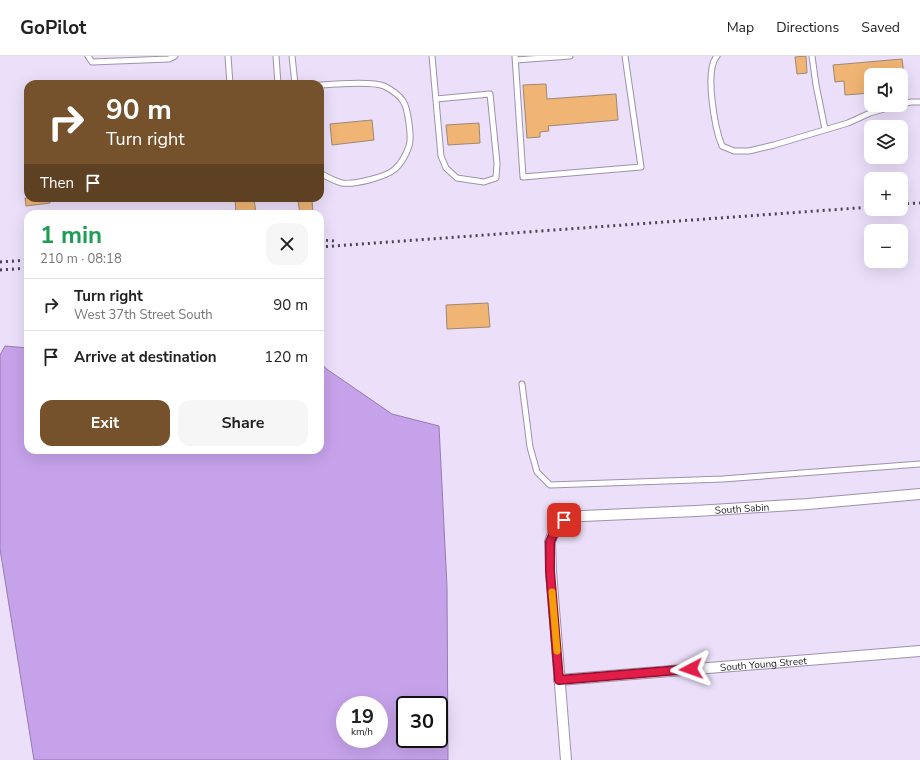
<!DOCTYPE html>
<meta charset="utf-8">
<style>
body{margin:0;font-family:"Nunito Sans",sans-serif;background:#f6f6f6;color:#222;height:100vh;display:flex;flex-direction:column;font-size:15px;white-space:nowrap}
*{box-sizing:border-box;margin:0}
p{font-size:13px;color:#767676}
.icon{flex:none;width:22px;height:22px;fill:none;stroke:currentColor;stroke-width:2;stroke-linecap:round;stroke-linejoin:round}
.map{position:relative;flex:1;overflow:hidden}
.sheet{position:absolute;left:24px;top:154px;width:300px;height:244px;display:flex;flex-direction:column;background:#fff;border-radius:12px;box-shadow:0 4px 16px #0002}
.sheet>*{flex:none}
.guide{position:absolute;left:24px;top:24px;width:300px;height:122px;border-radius:12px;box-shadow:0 4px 16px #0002;background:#76522c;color:#fff;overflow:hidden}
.buttons{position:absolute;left:864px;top:12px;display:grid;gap:8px}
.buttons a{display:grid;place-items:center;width:44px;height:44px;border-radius:8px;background:#fff;box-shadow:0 4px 16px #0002;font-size:20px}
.speed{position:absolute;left:336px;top:640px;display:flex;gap:8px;font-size:20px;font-weight:700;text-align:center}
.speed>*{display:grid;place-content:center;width:52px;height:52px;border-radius:50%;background:#fff;box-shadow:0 4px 16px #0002;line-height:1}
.speed small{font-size:10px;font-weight:400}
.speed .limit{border:2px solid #111;border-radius:6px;background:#fff;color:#111}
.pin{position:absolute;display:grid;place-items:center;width:34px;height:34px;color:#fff;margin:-17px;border-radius:8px;box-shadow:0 2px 6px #0006}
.me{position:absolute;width:44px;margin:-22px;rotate:266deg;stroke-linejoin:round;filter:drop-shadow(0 0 3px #0008)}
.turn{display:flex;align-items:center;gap:14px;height:84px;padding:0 16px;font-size:18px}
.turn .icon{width:52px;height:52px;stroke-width:2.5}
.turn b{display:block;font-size:28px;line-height:34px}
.then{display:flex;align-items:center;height:38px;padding:0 16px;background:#0003;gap:8px;font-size:15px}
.round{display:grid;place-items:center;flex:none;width:42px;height:42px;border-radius:12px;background:#f6f6f6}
.headline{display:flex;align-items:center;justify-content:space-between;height:68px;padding:0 16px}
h1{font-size:24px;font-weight:700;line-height:30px;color:#1e9e55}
.action{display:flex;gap:8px;margin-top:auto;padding:8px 16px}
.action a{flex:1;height:46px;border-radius:12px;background:#76522c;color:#fff;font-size:16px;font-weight:700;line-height:46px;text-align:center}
.action a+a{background:#f6f6f6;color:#222}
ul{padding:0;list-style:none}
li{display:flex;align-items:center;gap:12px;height:52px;padding:0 16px;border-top:1px solid #e0e0e0}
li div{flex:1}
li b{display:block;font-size:15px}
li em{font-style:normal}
header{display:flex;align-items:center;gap:24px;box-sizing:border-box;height:56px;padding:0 20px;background:#fff;border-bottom:1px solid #e0e0e0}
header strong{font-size:19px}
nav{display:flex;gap:22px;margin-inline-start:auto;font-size:14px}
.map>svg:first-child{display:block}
</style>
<header>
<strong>GoPilot</strong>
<nav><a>Map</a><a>Directions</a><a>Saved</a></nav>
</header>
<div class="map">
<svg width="920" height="704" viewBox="0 0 920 704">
<rect width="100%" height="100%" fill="#ebdff9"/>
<!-- water -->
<path fill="#c6a2ea" stroke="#967bb1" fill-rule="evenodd" d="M5,290l23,2v102h292v-87l8,7 64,44 47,12 8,161 1,173h-414l-34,-211v-194zM345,649h34v34h-34zM405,649h34v34h-34z"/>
<!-- building -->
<g fill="#f0b474" stroke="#9c8975">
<path d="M806,0l1,17 -10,1 -2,-17z"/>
<path d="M902,3l2,16h-33v18l-26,2 -1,-14 -9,1 -2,-17z"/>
<path d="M546,28l1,15 69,-5 2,26 -70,6 1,5 -9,1v5l-13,1 -4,-53z"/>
<path d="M372,64l2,20 -42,5 -2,-21z"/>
<path d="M479,67l1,20 -32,2 -2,-20z"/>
<path d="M25,142h25v5l-24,3z"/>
<path d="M235,142h19l2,16h-20z"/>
<path d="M312,144l1,14h-13l-2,-13z"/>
<path d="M488,247l2,24 -43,2 -1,-24z"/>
</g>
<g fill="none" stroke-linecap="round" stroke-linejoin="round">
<!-- service casing -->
<g stroke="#9e92aa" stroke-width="7">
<g id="service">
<path d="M88,0l4,6 77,-3 6,-3"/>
<path d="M228,0l2,28"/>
<path d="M276,0l2,28"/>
<path d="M292,0l3,28"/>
<path d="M432,0l9,100 5,12 11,10 27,4 12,-4 1,-15 -7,-69 -54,5"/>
<path d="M515,0l8,121 118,-10 -16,-111"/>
<path d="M717,0c-13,14 -2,73 5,90l12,5h15l25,-6 74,-22 22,-10 28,-8"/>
<path d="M812,0l4,29 9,44"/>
<path d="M516,4l54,-4"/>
<path d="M320,29c14,-1 53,-4 64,1 6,3 15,9 19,15 5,7 9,37 6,45 -2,7 -8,18 -14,23 -9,8 -41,16 -53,14 -8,-2 -15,-6 -22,-10"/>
<path d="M901,48l10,-2h9"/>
<path d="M522,328l8,63 7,25 13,13 173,-6 197,-15"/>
</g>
</g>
<!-- minor casing -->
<g stroke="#9e92aa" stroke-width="12">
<g id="minor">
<path id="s1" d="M559,624l361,-29"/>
<path id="s2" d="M566,704l-15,-189 -1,-29 2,-6 8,-13 4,-3 8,-3 11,-1 113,-5 112,-7 112,-10"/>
</g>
</g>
<!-- service -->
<use href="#service" stroke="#fff" stroke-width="5"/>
<!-- minor -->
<use href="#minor" stroke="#fff" stroke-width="10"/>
<!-- rail -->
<g stroke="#4b4552" stroke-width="3" stroke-dasharray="2 4" stroke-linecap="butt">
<path d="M901,148l19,-1"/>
<path d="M320,184l16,1"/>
<path d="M320,191l551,-40"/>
<path d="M0,206l28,-2"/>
<path d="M0,214l28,-2"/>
</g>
</g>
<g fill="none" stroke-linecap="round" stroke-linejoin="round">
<!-- route casing -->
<g stroke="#92132f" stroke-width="10">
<path id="route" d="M564,464l-8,8 -6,14v29l9,109 132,-11"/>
</g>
<!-- route -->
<use href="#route" stroke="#e11d48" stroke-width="7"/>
<!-- slow -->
<path stroke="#f59e0b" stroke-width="7" d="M552,536l5,59"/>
</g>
<g text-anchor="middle" stroke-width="4" stroke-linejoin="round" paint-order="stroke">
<!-- street labels -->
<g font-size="10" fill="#26212b" stroke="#f6efff">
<text dy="4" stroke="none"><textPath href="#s2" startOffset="424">South Sabin</textPath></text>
<text dy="4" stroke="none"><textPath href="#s1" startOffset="205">South Young Street</textPath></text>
</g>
</g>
</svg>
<div class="buttons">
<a><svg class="icon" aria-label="sound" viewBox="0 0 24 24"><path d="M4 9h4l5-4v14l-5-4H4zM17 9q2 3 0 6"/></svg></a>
<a><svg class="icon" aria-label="layers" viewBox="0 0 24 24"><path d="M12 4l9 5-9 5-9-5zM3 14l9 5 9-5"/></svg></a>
<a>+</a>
<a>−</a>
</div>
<div class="speed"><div>19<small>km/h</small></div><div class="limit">30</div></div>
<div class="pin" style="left:564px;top:464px;background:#d93025"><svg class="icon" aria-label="arrive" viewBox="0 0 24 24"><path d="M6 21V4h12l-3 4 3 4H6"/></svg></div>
<svg class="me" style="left:691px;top:613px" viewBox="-20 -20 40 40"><path d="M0-17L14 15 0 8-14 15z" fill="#e11d48" stroke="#fff" stroke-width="4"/></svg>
<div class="guide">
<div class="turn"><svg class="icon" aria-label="right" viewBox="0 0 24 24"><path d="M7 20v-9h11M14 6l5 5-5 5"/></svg><div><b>90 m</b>Turn right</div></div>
<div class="then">Then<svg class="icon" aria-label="arrive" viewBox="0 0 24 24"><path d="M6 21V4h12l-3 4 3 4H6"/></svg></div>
</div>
<section class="sheet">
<div class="headline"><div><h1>1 min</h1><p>210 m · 08:18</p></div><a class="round"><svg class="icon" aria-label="close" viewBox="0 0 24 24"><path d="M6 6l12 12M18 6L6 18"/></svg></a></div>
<ul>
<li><svg class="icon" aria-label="right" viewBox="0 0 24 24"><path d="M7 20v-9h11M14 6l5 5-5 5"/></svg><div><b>Turn right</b><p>West 37th Street South</p></div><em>90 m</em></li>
<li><svg class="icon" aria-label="arrive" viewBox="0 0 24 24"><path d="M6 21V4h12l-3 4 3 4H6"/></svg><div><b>Arrive at destination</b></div><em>120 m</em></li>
</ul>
<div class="action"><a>Exit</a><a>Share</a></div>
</section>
</div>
